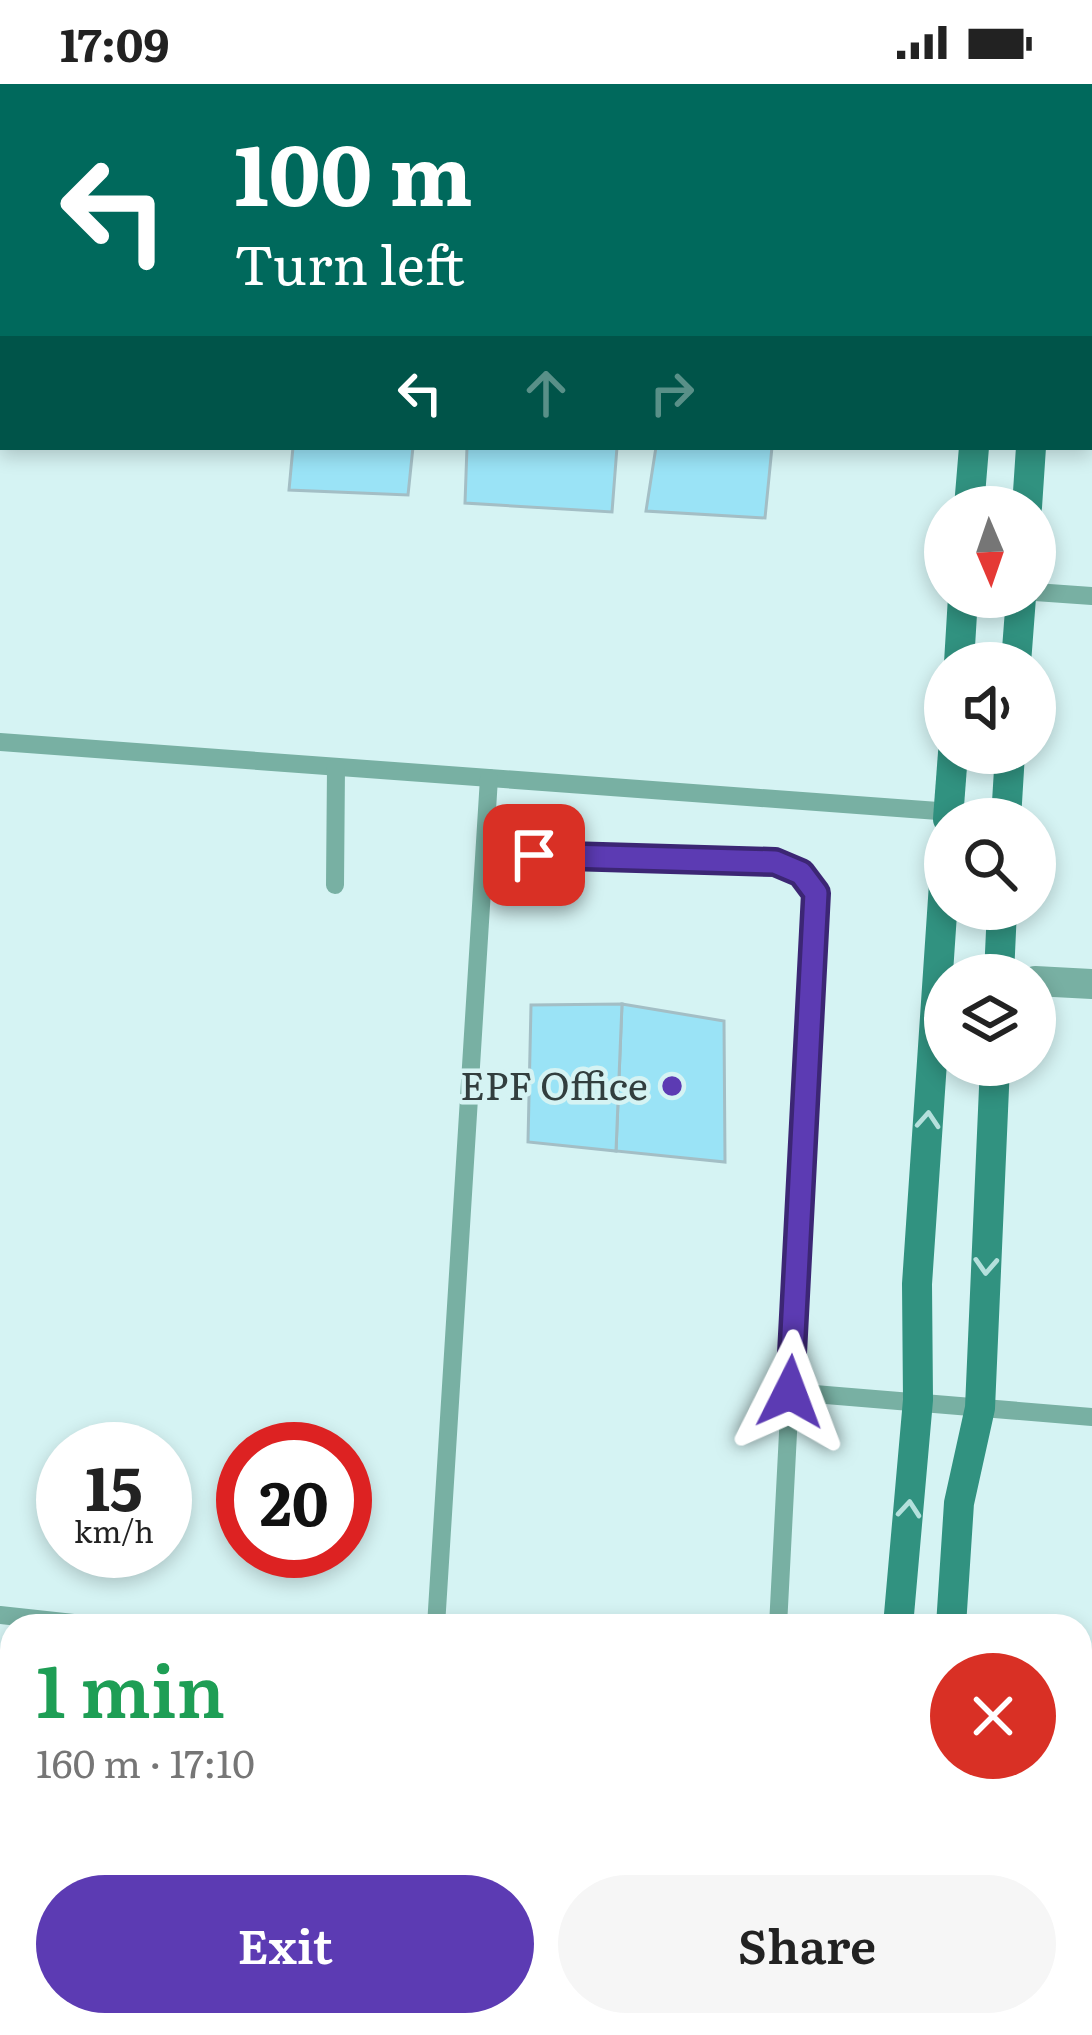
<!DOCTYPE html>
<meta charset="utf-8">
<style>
body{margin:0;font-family:Literata,serif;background:#f6f6f6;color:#222;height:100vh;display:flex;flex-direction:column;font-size:45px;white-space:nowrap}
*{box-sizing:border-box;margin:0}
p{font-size:39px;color:#767676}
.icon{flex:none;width:66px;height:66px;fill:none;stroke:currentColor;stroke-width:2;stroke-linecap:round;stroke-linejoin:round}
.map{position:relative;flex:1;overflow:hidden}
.panel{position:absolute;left:0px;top:1530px;width:1092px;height:423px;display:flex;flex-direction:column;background:#fff;border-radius:36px 36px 0 0;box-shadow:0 6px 18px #0003}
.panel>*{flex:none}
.hud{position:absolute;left:0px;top:0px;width:1092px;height:366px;box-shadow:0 6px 18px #0003;background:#00695c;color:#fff;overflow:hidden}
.needle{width:78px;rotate:178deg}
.controls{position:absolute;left:924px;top:402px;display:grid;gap:24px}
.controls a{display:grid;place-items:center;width:132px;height:132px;border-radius:50%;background:#fff;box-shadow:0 6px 18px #0003;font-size:60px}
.speed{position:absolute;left:36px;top:1338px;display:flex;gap:24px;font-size:60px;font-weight:700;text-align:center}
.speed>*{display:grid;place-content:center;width:156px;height:156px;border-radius:50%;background:#fff;box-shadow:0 6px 18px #0003;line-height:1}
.speed small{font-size:30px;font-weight:400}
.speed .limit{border:18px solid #d22;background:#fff;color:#111}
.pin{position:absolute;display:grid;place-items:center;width:102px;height:102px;color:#fff;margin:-51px;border-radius:24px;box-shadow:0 6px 18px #0006}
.me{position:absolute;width:132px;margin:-66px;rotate:3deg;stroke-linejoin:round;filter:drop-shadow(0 0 9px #0008)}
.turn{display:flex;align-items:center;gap:42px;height:252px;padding:0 36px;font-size:54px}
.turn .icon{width:156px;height:156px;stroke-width:2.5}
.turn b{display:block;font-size:84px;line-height:102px}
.lanes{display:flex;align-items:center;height:114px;padding:0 36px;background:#0003;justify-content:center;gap:60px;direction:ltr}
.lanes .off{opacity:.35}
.round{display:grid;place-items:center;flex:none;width:126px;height:126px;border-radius:63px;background:#f6f6f6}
.overview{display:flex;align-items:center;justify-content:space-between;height:204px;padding:0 36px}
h1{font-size:72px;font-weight:600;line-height:90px;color:#1e9e55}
.cta{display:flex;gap:24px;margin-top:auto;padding:24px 36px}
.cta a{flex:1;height:138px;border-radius:72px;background:#5c3bb3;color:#fff;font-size:48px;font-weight:600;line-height:138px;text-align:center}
.cta a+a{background:#f6f6f6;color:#222}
.status{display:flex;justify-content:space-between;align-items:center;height:84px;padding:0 60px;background:#fff;direction:ltr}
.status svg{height:33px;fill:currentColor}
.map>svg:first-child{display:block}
</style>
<div class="status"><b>17:09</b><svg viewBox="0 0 49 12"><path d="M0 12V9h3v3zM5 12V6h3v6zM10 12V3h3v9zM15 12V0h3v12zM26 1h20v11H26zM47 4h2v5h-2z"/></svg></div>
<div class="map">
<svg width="1092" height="1951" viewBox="0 0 1092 1951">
<rect width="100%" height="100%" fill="#d5f3f3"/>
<!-- building -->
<g fill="#9ae3f6" stroke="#a3bec5" stroke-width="3">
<path d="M0,0h245l-242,3v222z"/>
<path d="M293,363h120l-5,48 -119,-5z"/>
<path d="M467,363h150l-5,65 -147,-9z"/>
<path d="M656,363h116l-7,71 -119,-7z"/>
<path d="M622,920l102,17 1,141 -109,-11z"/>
<path d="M622,920l-6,147 -88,-9 3,-137z"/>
</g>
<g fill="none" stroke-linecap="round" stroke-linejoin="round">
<!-- lane -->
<g stroke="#78b0a3" stroke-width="18">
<path d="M1035,508l57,4"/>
<path d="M0,658l1006,74"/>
<path d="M534,771l241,7 26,11 15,20 -38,733"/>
<path d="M335,801l1,-118"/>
<path d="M790,1308l302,25"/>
<path d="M0,1531l101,11"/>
<path d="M436,1542l53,-848"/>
<path d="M1080,1920l12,1"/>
<path d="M413,1951l1,-10"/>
<path d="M758,1951v-10"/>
</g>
<!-- street -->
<path stroke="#78b0a3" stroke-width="30" d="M1035,897l57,3"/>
<!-- secondary -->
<g stroke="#319280" stroke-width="30">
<path d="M998,3v-3"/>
<path d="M1055,3v-3"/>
<path d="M969,423l5,-60"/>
<path d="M1027,423l4,-60"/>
<path d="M959,579l4,-66"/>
<path d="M1016,579l5,-66"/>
<path d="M948,735l5,-66"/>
<path d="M1006,735l4,-66"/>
<path d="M999,891l3,-66"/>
<path d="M898,1542l20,-226 -1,-116 28,-415"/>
<path d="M951,1542l8,-123 21,-95 15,-343"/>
<path d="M866,1951l1,-10"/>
<path d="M921,1951l1,-10"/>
</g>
</g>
<!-- one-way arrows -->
<defs><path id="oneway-chevron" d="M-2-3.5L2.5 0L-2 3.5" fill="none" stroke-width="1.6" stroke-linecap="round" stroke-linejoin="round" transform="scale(3)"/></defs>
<g stroke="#b4e0dc">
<use href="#oneway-chevron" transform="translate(928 1036) rotate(-86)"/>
<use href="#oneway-chevron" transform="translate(986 1182) rotate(93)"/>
<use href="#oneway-chevron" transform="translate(909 1425) rotate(-85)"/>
</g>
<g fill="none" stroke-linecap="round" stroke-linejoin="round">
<!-- route casing -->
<g stroke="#3c2674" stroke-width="30">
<path id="route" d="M534,771l241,7 26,11 15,20 -26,499"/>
</g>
<!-- route -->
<use href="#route" stroke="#5c3bb3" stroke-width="21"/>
</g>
<!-- markers -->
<circle fill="#5c3bb3" stroke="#d5f3f3" stroke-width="4.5" cx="672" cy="1002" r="12"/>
<g text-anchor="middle" stroke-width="9" stroke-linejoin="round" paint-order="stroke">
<!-- poi labels -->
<g font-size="39" fill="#323e3e" stroke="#d5f3f3" text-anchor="end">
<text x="648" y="1016">EPF Office</text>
</g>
</g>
</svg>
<div class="controls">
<a><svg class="needle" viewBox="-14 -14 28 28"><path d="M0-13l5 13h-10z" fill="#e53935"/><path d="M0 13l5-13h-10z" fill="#767676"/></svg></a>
<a><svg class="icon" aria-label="sound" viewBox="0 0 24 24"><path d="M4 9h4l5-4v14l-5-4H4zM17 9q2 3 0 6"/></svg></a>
<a><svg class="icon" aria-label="search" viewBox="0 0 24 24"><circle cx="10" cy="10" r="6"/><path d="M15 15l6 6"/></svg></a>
<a><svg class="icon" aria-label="layers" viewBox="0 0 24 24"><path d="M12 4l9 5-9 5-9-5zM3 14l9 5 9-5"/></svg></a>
</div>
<div class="speed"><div>15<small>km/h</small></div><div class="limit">20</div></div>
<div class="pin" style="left:534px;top:771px;background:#d93025"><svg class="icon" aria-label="arrive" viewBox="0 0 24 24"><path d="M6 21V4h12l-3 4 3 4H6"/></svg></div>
<svg class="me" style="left:790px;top:1308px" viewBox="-20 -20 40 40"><path d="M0-17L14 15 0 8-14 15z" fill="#5c3bb3" stroke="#fff" stroke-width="4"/></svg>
<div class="hud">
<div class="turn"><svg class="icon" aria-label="left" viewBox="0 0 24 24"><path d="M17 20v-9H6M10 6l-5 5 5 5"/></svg><div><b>100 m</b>Turn left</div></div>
<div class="lanes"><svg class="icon" aria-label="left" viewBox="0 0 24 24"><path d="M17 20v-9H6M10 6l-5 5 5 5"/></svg><svg class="icon off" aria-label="ahead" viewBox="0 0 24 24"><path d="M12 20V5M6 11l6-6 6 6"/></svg><svg class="icon off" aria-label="right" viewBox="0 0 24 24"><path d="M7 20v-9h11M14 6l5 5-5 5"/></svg></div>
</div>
<section class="panel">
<div class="overview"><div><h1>1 min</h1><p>160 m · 17:10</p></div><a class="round" style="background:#d93025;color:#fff"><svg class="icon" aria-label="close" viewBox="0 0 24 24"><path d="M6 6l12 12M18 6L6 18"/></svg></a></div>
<div class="cta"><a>Exit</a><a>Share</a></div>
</section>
</div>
